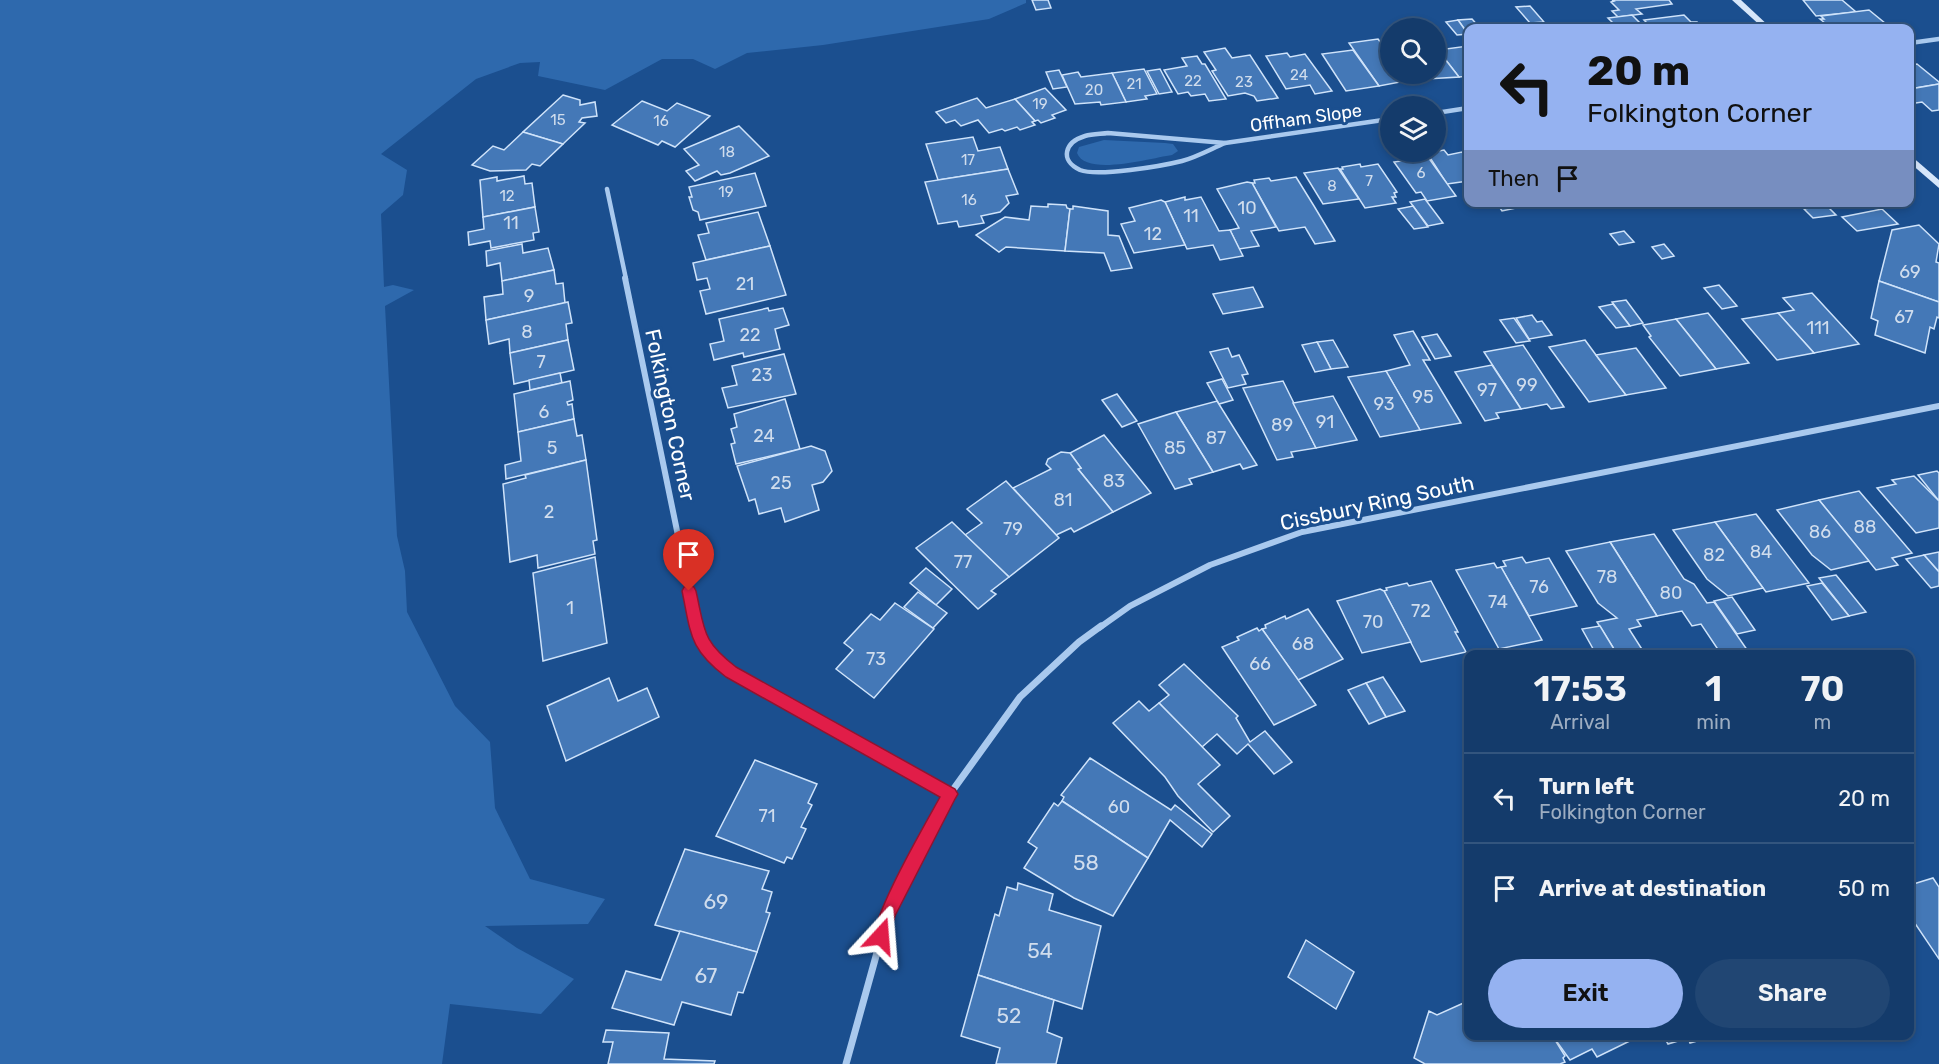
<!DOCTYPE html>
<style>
body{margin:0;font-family:Rubik,sans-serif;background:#214673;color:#f1f3f6;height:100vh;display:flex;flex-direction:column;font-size:22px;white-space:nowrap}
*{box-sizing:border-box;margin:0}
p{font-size:20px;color:#9dadc1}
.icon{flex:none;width:33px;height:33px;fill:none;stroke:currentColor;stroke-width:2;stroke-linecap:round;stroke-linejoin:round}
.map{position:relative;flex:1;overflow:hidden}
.details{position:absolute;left:1464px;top:650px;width:450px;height:390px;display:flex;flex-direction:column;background:#143b6b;border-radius:12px;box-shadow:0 3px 9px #0003,0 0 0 2px #33557e}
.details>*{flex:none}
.guide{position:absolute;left:1464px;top:24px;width:450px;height:183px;border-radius:12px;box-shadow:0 3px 9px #0003,0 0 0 2px #33557e;background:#95b2f1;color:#111;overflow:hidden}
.tools{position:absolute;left:1380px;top:18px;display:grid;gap:12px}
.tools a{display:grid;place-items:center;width:66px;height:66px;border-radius:50%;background:#143b6b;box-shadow:0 3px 9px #0003,0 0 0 2px #33557e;font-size:30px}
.pin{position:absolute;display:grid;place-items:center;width:51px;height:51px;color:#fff;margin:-62px -26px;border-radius:50% 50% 50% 0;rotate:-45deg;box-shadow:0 0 6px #0007}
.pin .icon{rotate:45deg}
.me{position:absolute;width:66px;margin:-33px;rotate:19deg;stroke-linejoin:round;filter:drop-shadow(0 0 4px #0008)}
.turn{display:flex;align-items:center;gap:21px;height:126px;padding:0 24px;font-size:27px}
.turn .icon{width:78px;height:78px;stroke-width:2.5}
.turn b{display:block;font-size:42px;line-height:51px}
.then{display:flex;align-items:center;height:57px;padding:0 24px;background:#0003;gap:12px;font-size:22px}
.eta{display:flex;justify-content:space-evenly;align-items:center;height:102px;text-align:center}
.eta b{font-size:36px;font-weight:600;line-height:42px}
.cta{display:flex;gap:12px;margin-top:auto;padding:12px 24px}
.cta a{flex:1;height:69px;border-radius:36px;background:#95b2f1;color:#111;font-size:24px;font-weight:600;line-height:69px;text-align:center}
.cta a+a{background:#214673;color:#f1f3f6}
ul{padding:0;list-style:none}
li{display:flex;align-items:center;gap:18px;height:90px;padding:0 24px;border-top:2px solid #33557e}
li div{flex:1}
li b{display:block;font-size:22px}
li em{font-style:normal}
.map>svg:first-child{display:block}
</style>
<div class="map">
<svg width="1939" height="1064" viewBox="0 0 1939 1064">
<rect width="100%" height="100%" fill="#1b4f8f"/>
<!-- green -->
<g fill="#2e69ad">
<path d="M0,0h1026v3l-37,16 -166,26 -76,8 -32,16 -22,-10h-31l-57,31 -67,-14 2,-14 -20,1 -44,16 -95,75 26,16 -4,25 -22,19 3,73 9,-2 21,5 -29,16 12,230 8,35 2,41 48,94 35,36 5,66 35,71 75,20 -17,25 -103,2 32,22 57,31 -33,35 -91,-10 -8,60h-442z"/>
<path d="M1104,140l61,3 8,1 5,7 -6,4c-21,3 -86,22 -95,-2l2,-6z"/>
</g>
<!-- building -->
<g fill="#4478b7" stroke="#cfe3fa" stroke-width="1.5">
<path d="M1032,0h16l3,8 -15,2z"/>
<path d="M1612,0h57l3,4 -36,5 6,5 -24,3 -6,-6 7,-1 -8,-8 3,-1z"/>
<path d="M1803,0h39l14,12 -40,4z"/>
<path d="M1530,6l14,16 -14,1 -14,-16z"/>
<path d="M1869,10l22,18h-60l-11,-9h4l-3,-3z"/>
<path d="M1632,15l9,9 -24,3 -9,-9z"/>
<path d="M1684,15l7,7h6l8,6h-53l-8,-8z"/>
<path d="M1472,19l8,9h-12v6l-10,-14z"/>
<path d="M1458,20l10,14 -11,1 -11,-13z"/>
<path d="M1378,39l3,4 7,-1 2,3v29h22l4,5 -37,7 -30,-43z"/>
<path d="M1468,46v30l-9,1 -21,-27z"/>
<path d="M1436,47l2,3 21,27 -33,2 -4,-5 -9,1 -1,-1h24z"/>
<path d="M1225,48l7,10 18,-3 28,43 -21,3 -3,-5 -9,-3 -17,3 -16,-25 4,-1 -12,-18z"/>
<path d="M1353,50l26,36 -33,5 -24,-37z"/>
<path d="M1287,53l3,4 15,-3 27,37 -17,3 -5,-9 -24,4 -20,-33z"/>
<path d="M1197,56l5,8h3l21,35 -17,2 -4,-7 -14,2 -3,-4 -10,2 -14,-24 23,-4 -5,-8z"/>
<path d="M1917,64l22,18v2l-29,5v-24z"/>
<path d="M1144,69l13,25 -12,2 2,3 -21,3 -14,-29z"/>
<path d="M1160,69l12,23 -13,2 -12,-23z"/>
<path d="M1059,70l8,17 -14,2 -7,-17z"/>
<path d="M1078,72l3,5 31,-4 14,29 -25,3 -1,-3 -25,2 -13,-29z"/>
<path d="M1939,84v26l-7,1 -10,-9 -6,1 -6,-6v-8z"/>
<path d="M1045,88l21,22 -14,5 3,3 -14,5 -3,-3 -3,1 -20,-22z"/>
<path d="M563,95l17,5v5l15,-3 2,14 -15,2 -3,4 6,1 -22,21 -40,-12z"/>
<path d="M977,98l9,10 29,-9 20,22 -3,1 3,3 -15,5 -3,-3 -12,4 -3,-2 -13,4 -11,-13 -17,6 -6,-6 -9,3 -10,-11z"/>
<path d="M642,101l25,10 10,-8 33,13 -35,31 -13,-6 -4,4 -46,-20z"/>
<path d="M739,126l30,30 -39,17 -9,2 -4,-4 -22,10 -9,-10 13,-6 -15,-16z"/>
<path d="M523,132l40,12 -23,22 -8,-2 -6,6 -36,1 -18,-6 21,-19 11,4z"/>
<path d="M973,137l5,14 22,-4 8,22 -70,11 -12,-36z"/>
<path d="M1444,150l4,5 14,-3 6,9v20l-21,3 -20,-31z"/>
<path d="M1423,154l5,3 28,39 -29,5 -6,-9 -5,1 -22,-31 14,-2 -2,-4z"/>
<path d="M1360,164l1,3 17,-3 19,28 -3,1 2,4h-4l4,6 -31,5 -25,-39h3l-1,-2z"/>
<path d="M1338,168l21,31 -36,5 -19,-31z"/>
<path d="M1008,169l10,25 -12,2 3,7 -9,9 -19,4 3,7 -25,4 -2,-6 -19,3 -13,-42z"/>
<path d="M755,173l11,33 -66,14 -2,-8 -5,-2 -4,-13h3l-3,-10z"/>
<path d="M524,176l1,8 7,-1 3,24 -52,10 -3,-37 17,-3v4z"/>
<path d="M1296,177l18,29 21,35 -20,3 -10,-17 -26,4 -27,-48h3l-1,-3 15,-2 2,3z"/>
<path d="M1247,182l5,1 24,44 -25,4 8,15 -20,3 -9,-19 9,-2 -22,-39z"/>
<path d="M1185,197v3l16,-3 18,34 11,-1 13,26 -23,4 -7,-15 -26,4 -22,-47z"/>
<path d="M1425,199l18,24 -15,3 -18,-24z"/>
<path d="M1161,200l4,2 20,43 -51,8 -13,-29 14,-3 -6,-13z"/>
<path d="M1496,202h15l5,6 -14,3z"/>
<path d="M1048,204l18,1 1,3 3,1 -5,42 -59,-4 -7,5 -23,-17 29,-18 24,3 2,-14 17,1z"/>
<path d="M1826,205l10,10 -23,3 -9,-9z"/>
<path d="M1073,206l35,5v24l11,1 13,32 -21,3 -7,-18 -39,-2 5,-42h3z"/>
<path d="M1413,206l15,21 -14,2 -16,-20z"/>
<path d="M535,207l4,25 -6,1 1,7 -43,8 -1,-7 -21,4 -1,-13 16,-3 -1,-12z"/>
<path d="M1882,209l16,15 -41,7 -15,-14z"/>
<path d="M758,212l12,34 -64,14 -8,-25 11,-2 -3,-10z"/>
<path d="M1919,225l20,19 -3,18 3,1v39l-60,-21 13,-51z"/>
<path d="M1624,231l10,11 -15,3 -9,-11z"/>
<path d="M522,244l1,9 25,-5 6,22 -52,11 -2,-18 -13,3 -1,-15z"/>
<path d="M1664,244l10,12 -12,3 -10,-12z"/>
<path d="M770,246l16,49 -80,19 -6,-23 10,-2 -3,-11 -10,2 -4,-17z"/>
<path d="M554,270l2,14 7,-1 2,20 -79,17 -2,-23 19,-3 -1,-13z"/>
<path d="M1879,281l60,21v16l-2,-1 -3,12 -4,-2 -5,26 -50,-18 3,-14 -7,-3z"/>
<path d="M1719,285l18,21 -15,3 -18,-21z"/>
<path d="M1253,287l10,20 -40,7 -10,-20z"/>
<path d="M1812,293l47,51 -45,9 -36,-40 16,-3 -11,-12z"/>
<path d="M1626,300l17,23 -13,3 -18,-24z"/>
<path d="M568,302l4,21 -6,1 2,16 -58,13 -1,-14 -20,5 -3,-24z"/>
<path d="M1613,304l17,22 -14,2 -17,-21z"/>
<path d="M768,308l1,3 14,-3 6,17 -14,4 5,20 -36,8 -1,-4 -29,7 -4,-16 14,-3 -5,-22z"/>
<path d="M1708,313l41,50 -33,6 -40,-50z"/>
<path d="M1778,313l36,40 -37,7 -35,-41z"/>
<path d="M1532,315l5,7 5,-1 10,14 -23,4 -13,-21z"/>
<path d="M1514,318l16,23 -14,2 -16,-23z"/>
<path d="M1676,319l40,50 -36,7 -31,-39 2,-1 -8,-11z"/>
<path d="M1413,331l17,29h-7l38,63 -41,7 -34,-59 24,-6 -16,-30z"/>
<path d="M1437,334l14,22 -16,3 -13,-22z"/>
<path d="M568,340l6,30 -60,14 -4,-31z"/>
<path d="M1333,340l15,27 -17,2 -14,-27z"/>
<path d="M1585,340l11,15 30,40 -37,7 -40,-55z"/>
<path d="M1317,342l14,27 -16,3 -13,-27z"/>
<path d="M1523,345l41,62 -13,2 -4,-5 -26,5 -37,-57z"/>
<path d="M1228,348l4,9 7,-2 9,19 -6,1 4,9 -18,4 -18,-36z"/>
<path d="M1636,348l30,40 -40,7 -30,-40z"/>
<path d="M784,354l12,40 -68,14 -6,-20 15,-3 -5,-19z"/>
<path d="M1492,365l29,44 -25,4 3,5 -14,3 -30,-49z"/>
<path d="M1386,371l34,59 -40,7 -32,-60z"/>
<path d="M560,373l2,10 -32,7 -1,-10z"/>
<path d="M1222,379l11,21 -14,4 -12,-21z"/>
<path d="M570,381l3,19 -6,2 1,3 4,-1 2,15 -56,13 -4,-38z"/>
<path d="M1283,381l33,67 -25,4 2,5 -16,3 -34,-72z"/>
<path d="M1117,394l20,27 -15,6 -20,-27z"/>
<path d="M1333,396l24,44 -41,8 -23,-45z"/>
<path d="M785,399l15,50 -64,15 -5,-20 4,-1 -4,-14 6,-2 -3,-13z"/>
<path d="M1217,401l40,64 -14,4 -3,-5 -27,8 -37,-60z"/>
<path d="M1176,412l37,60 -24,7 3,5 -17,5 -37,-65z"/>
<path d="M574,419l3,17 5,-1 4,25 -80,19 -1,-14 16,-4 -3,-29z"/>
<path d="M1104,435l47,58 -38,19 -35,-43 3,-1 -11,-15z"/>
<path d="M811,446l14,5 7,20 -9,11 -11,3 7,25 -34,12 -4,-14 -22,6 -4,-15 -6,2 -12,-35z"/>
<path d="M1061,452l9,1 11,15 -3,1 35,43 -39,20 -3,-4 -15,7 -43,-47 38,-19 -5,-5 2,-5z"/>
<path d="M586,460l11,80 -4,1 2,13 -57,14 -1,-13 -27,7 -7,-78 23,-6 -1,-3z"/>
<path d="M1937,471l2,2v28l-21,-26z"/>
<path d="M1914,476l25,25v27l-23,5 -39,-45 19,-4 -4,-4z"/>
<path d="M1006,481l53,57 -50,39 -44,-42 17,-12 -15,-14z"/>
<path d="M1859,491l53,62 -20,5 6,7 -22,5 -57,-70z"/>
<path d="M1819,500l50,61 -38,9 -19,-15 -35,-45z"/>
<path d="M1756,514l53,69 -43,9 -51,-70z"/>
<path d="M952,522l57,55 -18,14 5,3 -18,15 -62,-61z"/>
<path d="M1715,522l48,66 -35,8 -21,-17 -34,-49z"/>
<path d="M1654,534l30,45 10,5 13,19 7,-1 36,52h-29l-20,-30 -9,2 -10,-15 -25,5 -47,-74z"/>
<path d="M1610,542l47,74 -20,4 4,6 -12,3 16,25h-28l-20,-32 20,-4 -19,-15 -32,-52z"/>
<path d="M1939,552v20l-15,-17z"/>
<path d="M1924,555l15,17v14l-8,2 -25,-29z"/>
<path d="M595,557l12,86 -64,18 -10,-88z"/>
<path d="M1522,557l4,6 23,-5 28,48 -48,10 -28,-49 5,-1 -3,-5z"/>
<path d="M1494,563l3,5 4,-1 41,73 -43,9 -43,-79z"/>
<path d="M926,568l26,21 -16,16 -26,-22z"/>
<path d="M1836,575l30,37 -17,4 -30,-38z"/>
<path d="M1431,581l27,51h-3l11,20 -45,10 -37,-71 3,-1 -1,-2 21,-5 2,3z"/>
<path d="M1822,583l27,33 -17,4 -25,-34z"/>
<path d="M1380,589l4,2 27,51 -49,11 -25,-52z"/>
<path d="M918,592l29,21 -14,15 -29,-21z"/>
<path d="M1732,597l23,33 -18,4 -23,-33z"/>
<path d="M895,603l39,26 -60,69 -38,-29 17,-19 -9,-7 27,-29 9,6z"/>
<path d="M1308,609l35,50 -45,21 -36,-51 4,-1 -1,-3 20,-9 1,3z"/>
<path d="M1600,626l17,28h-21l-14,-25z"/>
<path d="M1257,628l2,3 3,-2 54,76 -42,20 -52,-78 17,-7 -2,-3z"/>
<path d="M1184,664l54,52 -2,2 14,24 15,-11 27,31 -18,12 -26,-30 -11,10 -20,-20 -15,13 -43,-44 10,-8 -10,-10z"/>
<path d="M1383,677l22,34 -19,6 -20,-34z"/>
<path d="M609,678l9,23 29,-13 12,29 -93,44 -19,-55z"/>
<path d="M1366,683l20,34 -17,7 -21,-34z"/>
<path d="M1139,701l10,10 10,-8 61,62 -22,19 32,32 -17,16 -35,-36 -13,-19 -52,-54z"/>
<path d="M1090,758l81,52 4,-5 37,29 -10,13 -32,-27 -22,38 -86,-57 2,-4 -3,-2z"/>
<path d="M755,760l62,24 -9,19 4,2 -11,22 5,2 -14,30 -5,-2 -3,6 -68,-27z"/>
<path d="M1062,801l86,57 -35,58 -39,-18 -50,-30 13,-20 -9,-6 26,-39 4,3z"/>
<path d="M685,849l84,22 -7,18 10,3 -6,20 4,1 -13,39 -102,-27z"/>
<path d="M1933,878l6,9v72l-29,-43v-31z"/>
<path d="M1018,883l35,11 -4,16 52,16 -19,83 -104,-34 17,-61 4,2 8,-29 10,3z"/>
<path d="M680,931l77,21 -14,41 -5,-1 -7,23 -49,-13 -8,23 -62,-17 14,-37 35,9z"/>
<path d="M1306,940l48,32 -18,37 -48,-32z"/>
<path d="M978,975l76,25 -7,32 15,6 -6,26h-60l4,-16 -39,-12z"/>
<path d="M1468,1001v34h84l13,21 -2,2 2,4 -5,2h-135l-11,-6 15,-47 8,4z"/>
<path d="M606,1030l63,3 -5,26 51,2 -1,3h-106l5,-22h-10z"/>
<path d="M1552,1035h90l-45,22 -5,-8 -22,11z"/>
<path d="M1663,1035h55l-28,8 -2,-5 -20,6z"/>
</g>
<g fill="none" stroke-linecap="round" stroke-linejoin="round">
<!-- street-far2 -->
<g stroke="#a9c9ee" stroke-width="4.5">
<path d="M1910,43l29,-4"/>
<path d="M1436,113l32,-5"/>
<path d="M1108,133l117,10c-14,6 -28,14 -43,18 -20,5 -84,16 -102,9 -21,-10 -15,-28 5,-34 7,-2 16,-2 23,-3z"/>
<path d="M1225,143l165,-24"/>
<path d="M607,189l19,90"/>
</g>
<!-- street-far1 -->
<g stroke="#a9c9ee" stroke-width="6">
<path d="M625,278l72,350"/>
<path d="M1099,628l31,-22 80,-41 92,-33 637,-126"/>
</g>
<!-- street -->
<g stroke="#a9c9ee" stroke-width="7">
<path d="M697,626c4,22 18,33 34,46l219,122"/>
<path d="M846,1064l42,-151 62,-119 70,-97 59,-55 22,-16"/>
</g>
<!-- secondary -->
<g fill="#d6e6fa" fill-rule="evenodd">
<path d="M1732,0h9l30,28h-8z"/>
<path d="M1910,155l29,25v8l-29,-25z"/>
</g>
</g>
<!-- route -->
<path fill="#e11d48" stroke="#92132f" stroke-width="1.5" d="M689,585l5,2 2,4c9,40 6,50 40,76l219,122 3,5 -3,5 -60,117 -8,26 -6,3 -6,-3c-8,-19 52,-121 65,-145l-214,-120c-37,-28 -35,-43 -44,-86l2,-4z"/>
<g text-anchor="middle" stroke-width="6" stroke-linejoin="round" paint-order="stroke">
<!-- far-number labels -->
<g font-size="15" fill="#d0dded">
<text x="1299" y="80">24</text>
<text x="1193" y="86">22</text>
<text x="1244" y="87">23</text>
<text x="1134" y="89">21</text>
<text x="1094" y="95">20</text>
<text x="1040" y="109">19</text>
<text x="558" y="125">15</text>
<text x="661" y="126">16</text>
<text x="727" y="157">18</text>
<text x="968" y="165">17</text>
<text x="1421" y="178">6</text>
<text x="1369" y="186">7</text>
<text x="1332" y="191">8</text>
<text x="726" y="197">19</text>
<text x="507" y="201">12</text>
<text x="969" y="205">16</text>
</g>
<!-- far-street labels -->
<g font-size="18" fill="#fff" stroke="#1b4f8f">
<text transform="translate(1306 118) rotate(-8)" y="6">Offham Slope</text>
</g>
<!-- number labels -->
<g font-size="18" fill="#d0dded">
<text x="1247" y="214">10</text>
<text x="1191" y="222">11</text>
<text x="511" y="229">11</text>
<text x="1153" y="240">12</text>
<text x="1910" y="278">69</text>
<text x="745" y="290">21</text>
<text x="529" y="302">9</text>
<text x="1904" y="323">67</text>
<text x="1818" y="334">111</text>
<text x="527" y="338">8</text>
<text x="750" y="341">22</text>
<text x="541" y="368">7</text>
<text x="762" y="381">23</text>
<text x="1527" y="391">99</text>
<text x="1487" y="396">97</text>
<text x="1423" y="403">95</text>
<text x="1384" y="410">93</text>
<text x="544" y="418">6</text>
<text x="1325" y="428">91</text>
<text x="1282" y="431">89</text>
<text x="764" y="442">24</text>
<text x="1216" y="444">87</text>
<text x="552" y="454">5</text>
<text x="1175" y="454">85</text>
<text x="1114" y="487">83</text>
<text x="781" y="489">25</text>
<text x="1063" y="506">81</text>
<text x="549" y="518">2</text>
<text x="1865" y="533">88</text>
<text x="1013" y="535">79</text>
<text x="1820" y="538">86</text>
<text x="1761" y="558">84</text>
<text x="1714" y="561">82</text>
<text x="963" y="568">77</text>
<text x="1607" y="583">78</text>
<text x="1539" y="593">76</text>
<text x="1671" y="599">80</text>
<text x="1498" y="608">74</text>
<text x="570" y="614">1</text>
<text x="1421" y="617">72</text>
<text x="1373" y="628">70</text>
<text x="1303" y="650">68</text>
<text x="876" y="665">73</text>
<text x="1260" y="670">66</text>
<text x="1119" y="813">60</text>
<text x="767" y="822">71</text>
</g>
<!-- street labels -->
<g font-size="21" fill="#fff" stroke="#1b4f8f">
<text transform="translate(670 415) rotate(78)" y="7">Folkington Corner</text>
<text transform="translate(1377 503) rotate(-12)" y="7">Cissbury Ring South</text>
</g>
<!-- near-number labels -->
<g font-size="21" fill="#d0dded">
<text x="1086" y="870">58</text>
<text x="716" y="909">69</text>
<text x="1040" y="958">54</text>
<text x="706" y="983">67</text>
<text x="1009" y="1023">52</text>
</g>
</g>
</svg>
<div class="tools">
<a><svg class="icon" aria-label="search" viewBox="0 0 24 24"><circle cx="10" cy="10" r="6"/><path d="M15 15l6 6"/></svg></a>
<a><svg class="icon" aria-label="layers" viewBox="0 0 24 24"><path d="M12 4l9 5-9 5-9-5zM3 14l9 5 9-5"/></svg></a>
</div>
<div class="pin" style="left:689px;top:591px;background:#d93025"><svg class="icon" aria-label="arrive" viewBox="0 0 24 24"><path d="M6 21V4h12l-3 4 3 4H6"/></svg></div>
<svg class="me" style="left:881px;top:936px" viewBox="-20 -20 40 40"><path d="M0-17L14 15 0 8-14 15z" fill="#e11d48" stroke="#fff" stroke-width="4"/></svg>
<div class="guide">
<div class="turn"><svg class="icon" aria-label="left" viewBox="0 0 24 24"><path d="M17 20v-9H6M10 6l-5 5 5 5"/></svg><div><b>20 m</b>Folkington Corner</div></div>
<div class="then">Then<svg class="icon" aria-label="arrive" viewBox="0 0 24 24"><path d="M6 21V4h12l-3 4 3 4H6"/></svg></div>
</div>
<section class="details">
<div class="eta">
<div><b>17:53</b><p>Arrival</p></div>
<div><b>1</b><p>min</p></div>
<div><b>70</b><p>m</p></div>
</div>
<ul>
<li><svg class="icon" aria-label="left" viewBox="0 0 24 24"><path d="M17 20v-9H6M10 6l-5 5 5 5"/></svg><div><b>Turn left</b><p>Folkington Corner</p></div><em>20 m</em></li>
<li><svg class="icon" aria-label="arrive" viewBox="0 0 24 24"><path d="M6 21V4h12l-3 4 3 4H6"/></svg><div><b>Arrive at destination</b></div><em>50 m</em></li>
</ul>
<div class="cta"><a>Exit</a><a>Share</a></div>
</section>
</div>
